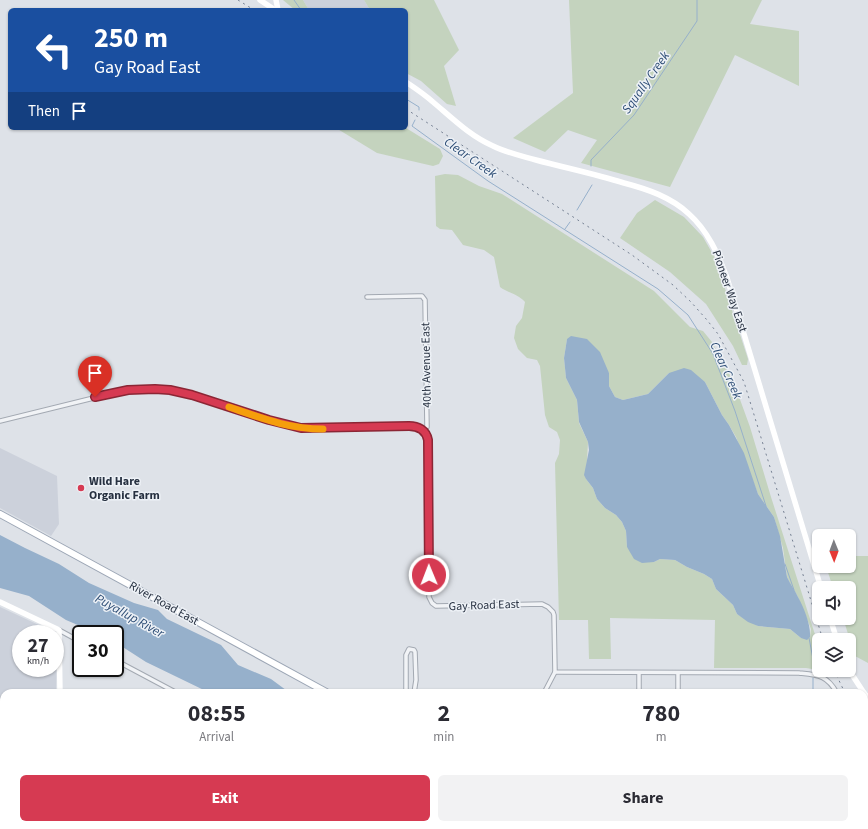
<!DOCTYPE html>
<style>
body{margin:0;font-family:"Source Sans 3",sans-serif;background:#f2f2f3;color:#2b2b33;height:100vh;display:flex;flex-direction:column;font-size:15px;white-space:nowrap}
*{box-sizing:border-box;margin:0}
p{font-size:13px;color:#7c7c81}
.icon{flex:none;width:22px;height:22px;fill:none;stroke:currentColor;stroke-width:2;stroke-linecap:round;stroke-linejoin:round}
.map{position:relative;flex:1;overflow:hidden}
.sheet{position:absolute;left:0px;top:689px;width:868px;height:140px;display:flex;flex-direction:column;background:#fff;border-radius:12px 12px 0 0;box-shadow:0 1px 3px #0004}
.sheet>*{flex:none}
.hud{position:absolute;left:8px;top:8px;width:400px;height:122px;border-radius:6px;box-shadow:0 1px 3px #0004;background:#1a4fa0;color:#fff;overflow:hidden}
.needle{width:26px;rotate:179deg}
.fabs{position:absolute;left:812px;top:529px;display:grid;gap:8px}
.fabs a{display:grid;place-items:center;width:44px;height:44px;border-radius:6px;background:#fff;box-shadow:0 1px 3px #0004;font-size:20px}
.speed{position:absolute;left:12px;top:625px;display:flex;gap:8px;font-size:20px;font-weight:700;text-align:center}
.speed>*{display:grid;place-content:center;width:52px;height:52px;border-radius:50%;background:#fff;box-shadow:0 1px 3px #0004;line-height:1}
.speed small{font-size:10px;font-weight:400}
.speed .limit{border:2px solid #111;border-radius:6px;background:#fff;color:#111}
.pin{position:absolute;display:grid;place-items:center;width:34px;height:34px;color:#fff;margin:-41px -17px;border-radius:50% 50% 50% 0;rotate:-45deg;box-shadow:0 0 4px #0007}
.pin .icon{rotate:45deg}
.me{position:absolute;width:44px;margin:-22px;rotate:359deg;stroke-linejoin:round;filter:drop-shadow(0 0 3px #0008)}
.turn{display:flex;align-items:center;gap:14px;height:84px;padding:0 20px;font-size:18px}
.turn .icon{width:52px;height:52px;stroke-width:2.5}
.turn b{display:block;font-size:28px;line-height:34px}
.then{display:flex;align-items:center;height:38px;padding:0 20px;background:#0003;gap:8px;font-size:15px}
.eta{display:flex;justify-content:space-evenly;align-items:center;height:68px;text-align:center}
.eta b{font-size:24px;font-weight:700;line-height:28px}
.cta{display:flex;gap:8px;margin-top:auto;padding:8px 20px}
.cta a{flex:1;height:46px;border-radius:6px;background:#d63a52;color:#fff;font-size:16px;font-weight:700;line-height:46px;text-align:center}
.cta a+a{background:#f2f2f3;color:#2b2b33}
.map>svg:first-child{display:block}
</style>
<div class="map">
<svg width="868" height="829" viewBox="0 0 868 829">
<rect width="100%" height="100%" fill="#dee2e8"/>
<!-- built -->
<g fill="#ccd1db" fill-rule="evenodd">
<path d="M303,0h61l6,10h-61z"/>
<path d="M0,448l57,28 2,48 -8,12 -51,-28z"/>
<path d="M0,607l54,25 3,5 -1,56h-52v57h-4zM21,634h34v34h-34z"/>
</g>
<!-- green -->
<g fill="#c4d3be" fill-rule="evenodd">
<path d="M283,0h20l6,10h-14z"/>
<path d="M364,0h70l25,50 -15,16 12,40 -9,-2 -26,-23 -15,-8v-63h-36z"/>
<path d="M569,0h193l-12,24 49,7v55l-64,-31 -65,132 -89,-24 16,-23 -29,-10 -23,22 -32,-14 60,-45z"/>
<path d="M336,128h70l34,21 3,7 -4,8 -6,2 -56,-13z"/>
<path d="M445,174l13,1 21,11 23,8 152,97 36,36 13,4 9,11 22,41 16,44 21,70 48,150v23l5,1 -18,-3h-92l1,-48 -105,-2 1,41h-22l-1,-39h-29l-4,-157 4,-9 1,-14 -3,-8 -8,-5 -4,-12 -5,-49 -3,-6 -10,-2 -9,-9 -4,-11 2,-12 6,-8 3,-16c-7,-8 -17,-9 -25,-15l-6,-30 -10,-7 -21,-5 -11,-15 -12,-1 -4,-3 -1,-50zM567,339l42,34v13l6,11 8,3 25,-6 21,-21 36,9 17,33 7,10 7,12 22,57 16,23 9,31 4,29 3,6 8,14 13,32 -1,8 -9,1 -11,-9 -32,-3 -21,-12 -4,-9 -17,-16 -4,-10 -8,-5 -17,-7 -12,-7 -15,-1 -6,3 -27,-15 -1,-16 -4,-9 -6,-7 -11,-7 -8,-9 -4,-11 -7,-9 2,-37 -9,-19 -2,-23 -11,-22 -2,-20z"/>
<path d="M655,200l29,17 19,20 12,21 33,101 -1,6h-5l-9,-19 -27,-42 -36,-32 -50,-34 17,-25z"/>
<path d="M849,556h19v107l-13,-7 -12,-38h6v-30h-16l-7,-22h23z"/>
<path d="M0,750h4v75h52v4h-56z"/>
<path d="M807,825h54l7,1v3h-56z"/>
</g>
<!-- water -->
<g fill="#96b0cb">
<path d="M571,336l16,3 13,13 9,21v13l6,11 8,3 25,-6 21,-21 15,-5 7,2 14,12 17,33 7,10 15,28 14,41 16,23 6,19 7,41c3,7 8,13 11,20 6,11 13,28 12,40l-3,3 -6,-2 -11,-9 -32,-3 -10,-4 -11,-8 -4,-9 -17,-16 -4,-10 -8,-5 -17,-7 -12,-7 -15,-1 -6,3 -12,1 -8,-4 -7,-12 -1,-16 -4,-9 -6,-7 -11,-7 -8,-9 -4,-11 -7,-9 -2,-4 5,-25 -1,-8 -9,-20 -2,-22 -11,-22 -2,-20 3,-19z"/>
<path d="M0,535l25,13 34,16 30,19 45,20 24,7 9,9 54,26 17,20 33,14 19,14h-80l-64,-31 -31,-20v-8h-16l-33,-14 -37,-24 -29,-8z"/>
<path d="M455,825h69l3,4h-64z"/>
</g>
<g fill="none" stroke-linecap="round" stroke-linejoin="round">
<!-- stream -->
<g stroke="#96b0cb" stroke-width="1">
<path d="M294,0l7,10"/>
<path d="M406,99l13,8v3"/>
<path d="M415,120l-3,6 76,55 170,108 30,26 25,39 22,57 31,95"/>
<path d="M591,166v-6l43,-45 63,-94v-21"/>
<path d="M577,210l15,-25"/>
<path d="M565,229l5,-7"/>
<path d="M785,564l9,26"/>
<path d="M809,638l4,21v12"/>
<path d="M813,693v-15"/>
<path d="M864,822l4,3"/>
</g>
<!-- street casing -->
<g stroke="#a3a9b2" stroke-width="5.5">
<g id="street">
<path d="M367,297l51,-1h4l3,4 2,127 -4,3"/>
<path d="M0,421l118,-29 37,-3 15,1 22,5 77,26 32,7 108,-2c9,0 17,4 19,14l1,157 3,6 4,3 106,-2 6,3 5,5 1,3 1,57 244,1c19,2 28,2 38,20"/>
<path d="M59,630l22,12"/>
<path d="M115,660l62,33"/>
<path d="M406,693v-38l3,-6 5,1 1,2 1,28 -2,13"/>
<path d="M544,693l11,-21"/>
<path d="M639,693v-20"/>
<path d="M678,693v-20"/>
<path d="M864,730l4,5"/>
<path d="M0,742h4"/>
<path d="M421,825l7,4"/>
<path d="M685,825v4"/>
<path d="M721,825v4"/>
<path d="M777,825l7,4"/>
<path d="M758,829l1,-4"/>
</g>
</g>
<!-- primary casing -->
<g stroke="#9ca6b5" stroke-width="8">
<g id="primary">
<path d="M0,514l328,179"/>
<path d="M570,825l8,4"/>
</g>
</g>
<!-- street -->
<use href="#street" stroke="#f1f3f6" stroke-width="3.5"/>
<!-- secondary -->
<g stroke="#fff" stroke-width="5.5">
<path d="M260,0l15,10"/>
<path d="M276,0l2,10"/>
<path d="M406,82c9,6 18,12 27,20 19,16 37,34 60,44 14,7 29,10 43,14 30,8 59,14 88,23 23,6 47,14 65,31 19,17 29,40 38,64l94,310"/>
<path d="M0,602l59,28 1,63"/>
<path d="M830,618l7,22"/>
<path d="M849,670l15,23"/>
<path d="M864,693l4,5"/>
<path d="M60,829v-4"/>
</g>
<!-- primary -->
<use href="#primary" stroke="#fff" stroke-width="6"/>
<!-- rail -->
<g stroke="#768193" stroke-width="1" stroke-dasharray="2 4" stroke-linecap="butt">
<path d="M238,0l16,10"/>
<path d="M406,109l226,146 41,30 18,17 16,18 11,14 26,48 79,258"/>
<path d="M834,670l11,23"/>
<path d="M864,719l4,5"/>
</g>
</g>
<g fill="none" stroke-linecap="round" stroke-linejoin="round">
<!-- route casing -->
<g stroke="#8b2635" stroke-width="10">
<path id="route" d="M95,397l33,-7 27,-1 15,1 22,5 77,25 32,8 108,-2c9,0 17,4 19,14l1,135"/>
</g>
<!-- route -->
<use href="#route" stroke="#d63a52" stroke-width="7"/>
<!-- slow -->
<path stroke="#f59e0b" stroke-width="7" d="M229,407c32,11 60,22 94,22"/>
</g>
<!-- markers -->
<circle fill="#d63a52" stroke="#edf1f6" stroke-width="1.5" cx="81" cy="488" r="4"/>
<g text-anchor="middle" stroke-width="3" stroke-linejoin="round" paint-order="stroke">
<!-- street labels -->
<g font-size="12" fill="#263040" stroke="#edf1f6">
<text transform="translate(730 291) rotate(71)" y="4">Pioneer Way East</text>
<text transform="translate(426 365) rotate(-91)" y="4">40th Avenue East</text>
<text transform="translate(164 603) rotate(29)" y="4">River Road East</text>
<text transform="translate(484 605) rotate(-2)" y="4">Gay Road East</text>
</g>
<!-- poi labels -->
<g font-size="12" font-weight="bold" fill="#263040" stroke="#edf1f6" text-anchor="start">
<text x="89" y="485">Wild Hare<tspan x="89" dy="14">Organic Farm</tspan></text>
</g>
<!-- water labels -->
<g font-size="13" font-style="italic" fill="#2e4e76" stroke="#edf1f6">
<text transform="translate(645 82) rotate(-55)" y="5">Squally Creek</text>
<text transform="translate(471 157) rotate(35)" y="5">Clear Creek</text>
<text transform="translate(727 370) rotate(66)" y="5">Clear Creek</text>
<text transform="translate(130 615) rotate(29)" y="5">Puyallup River</text>
</g>
</g>
</svg>
<div class="fabs">
<a><svg class="needle" viewBox="-14 -14 28 28"><path d="M0-13l5 13h-10z" fill="#e53935"/><path d="M0 13l5-13h-10z" fill="#7c7c81"/></svg></a>
<a><svg class="icon" aria-label="sound" viewBox="0 0 24 24"><path d="M4 9h4l5-4v14l-5-4H4zM17 9q2 3 0 6"/></svg></a>
<a><svg class="icon" aria-label="layers" viewBox="0 0 24 24"><path d="M12 4l9 5-9 5-9-5zM3 14l9 5 9-5"/></svg></a>
</div>
<div class="speed"><div>27<small>km/h</small></div><div class="limit">30</div></div>
<div class="pin" style="left:95px;top:397px;background:#d93025"><svg class="icon" aria-label="arrive" viewBox="0 0 24 24"><path d="M6 21V4h12l-3 4 3 4H6"/></svg></div>
<svg class="me" style="left:429px;top:575px" viewBox="-20 -20 40 40"><circle r="17" fill="#d63a52" stroke="#fff" stroke-width="3"/><path d="M0-11L8 9 0 5-8 9z" fill="#fff"/></svg>
<div class="hud">
<div class="turn"><svg class="icon" aria-label="left" viewBox="0 0 24 24"><path d="M17 20v-9H6M10 6l-5 5 5 5"/></svg><div><b>250 m</b>Gay Road East</div></div>
<div class="then">Then<svg class="icon" aria-label="arrive" viewBox="0 0 24 24"><path d="M6 21V4h12l-3 4 3 4H6"/></svg></div>
</div>
<section class="sheet">
<div class="eta">
<div><b>08:55</b><p>Arrival</p></div>
<div><b>2</b><p>min</p></div>
<div><b>780</b><p>m</p></div>
</div>
<div class="cta"><a>Exit</a><a>Share</a></div>
</section>
</div>
